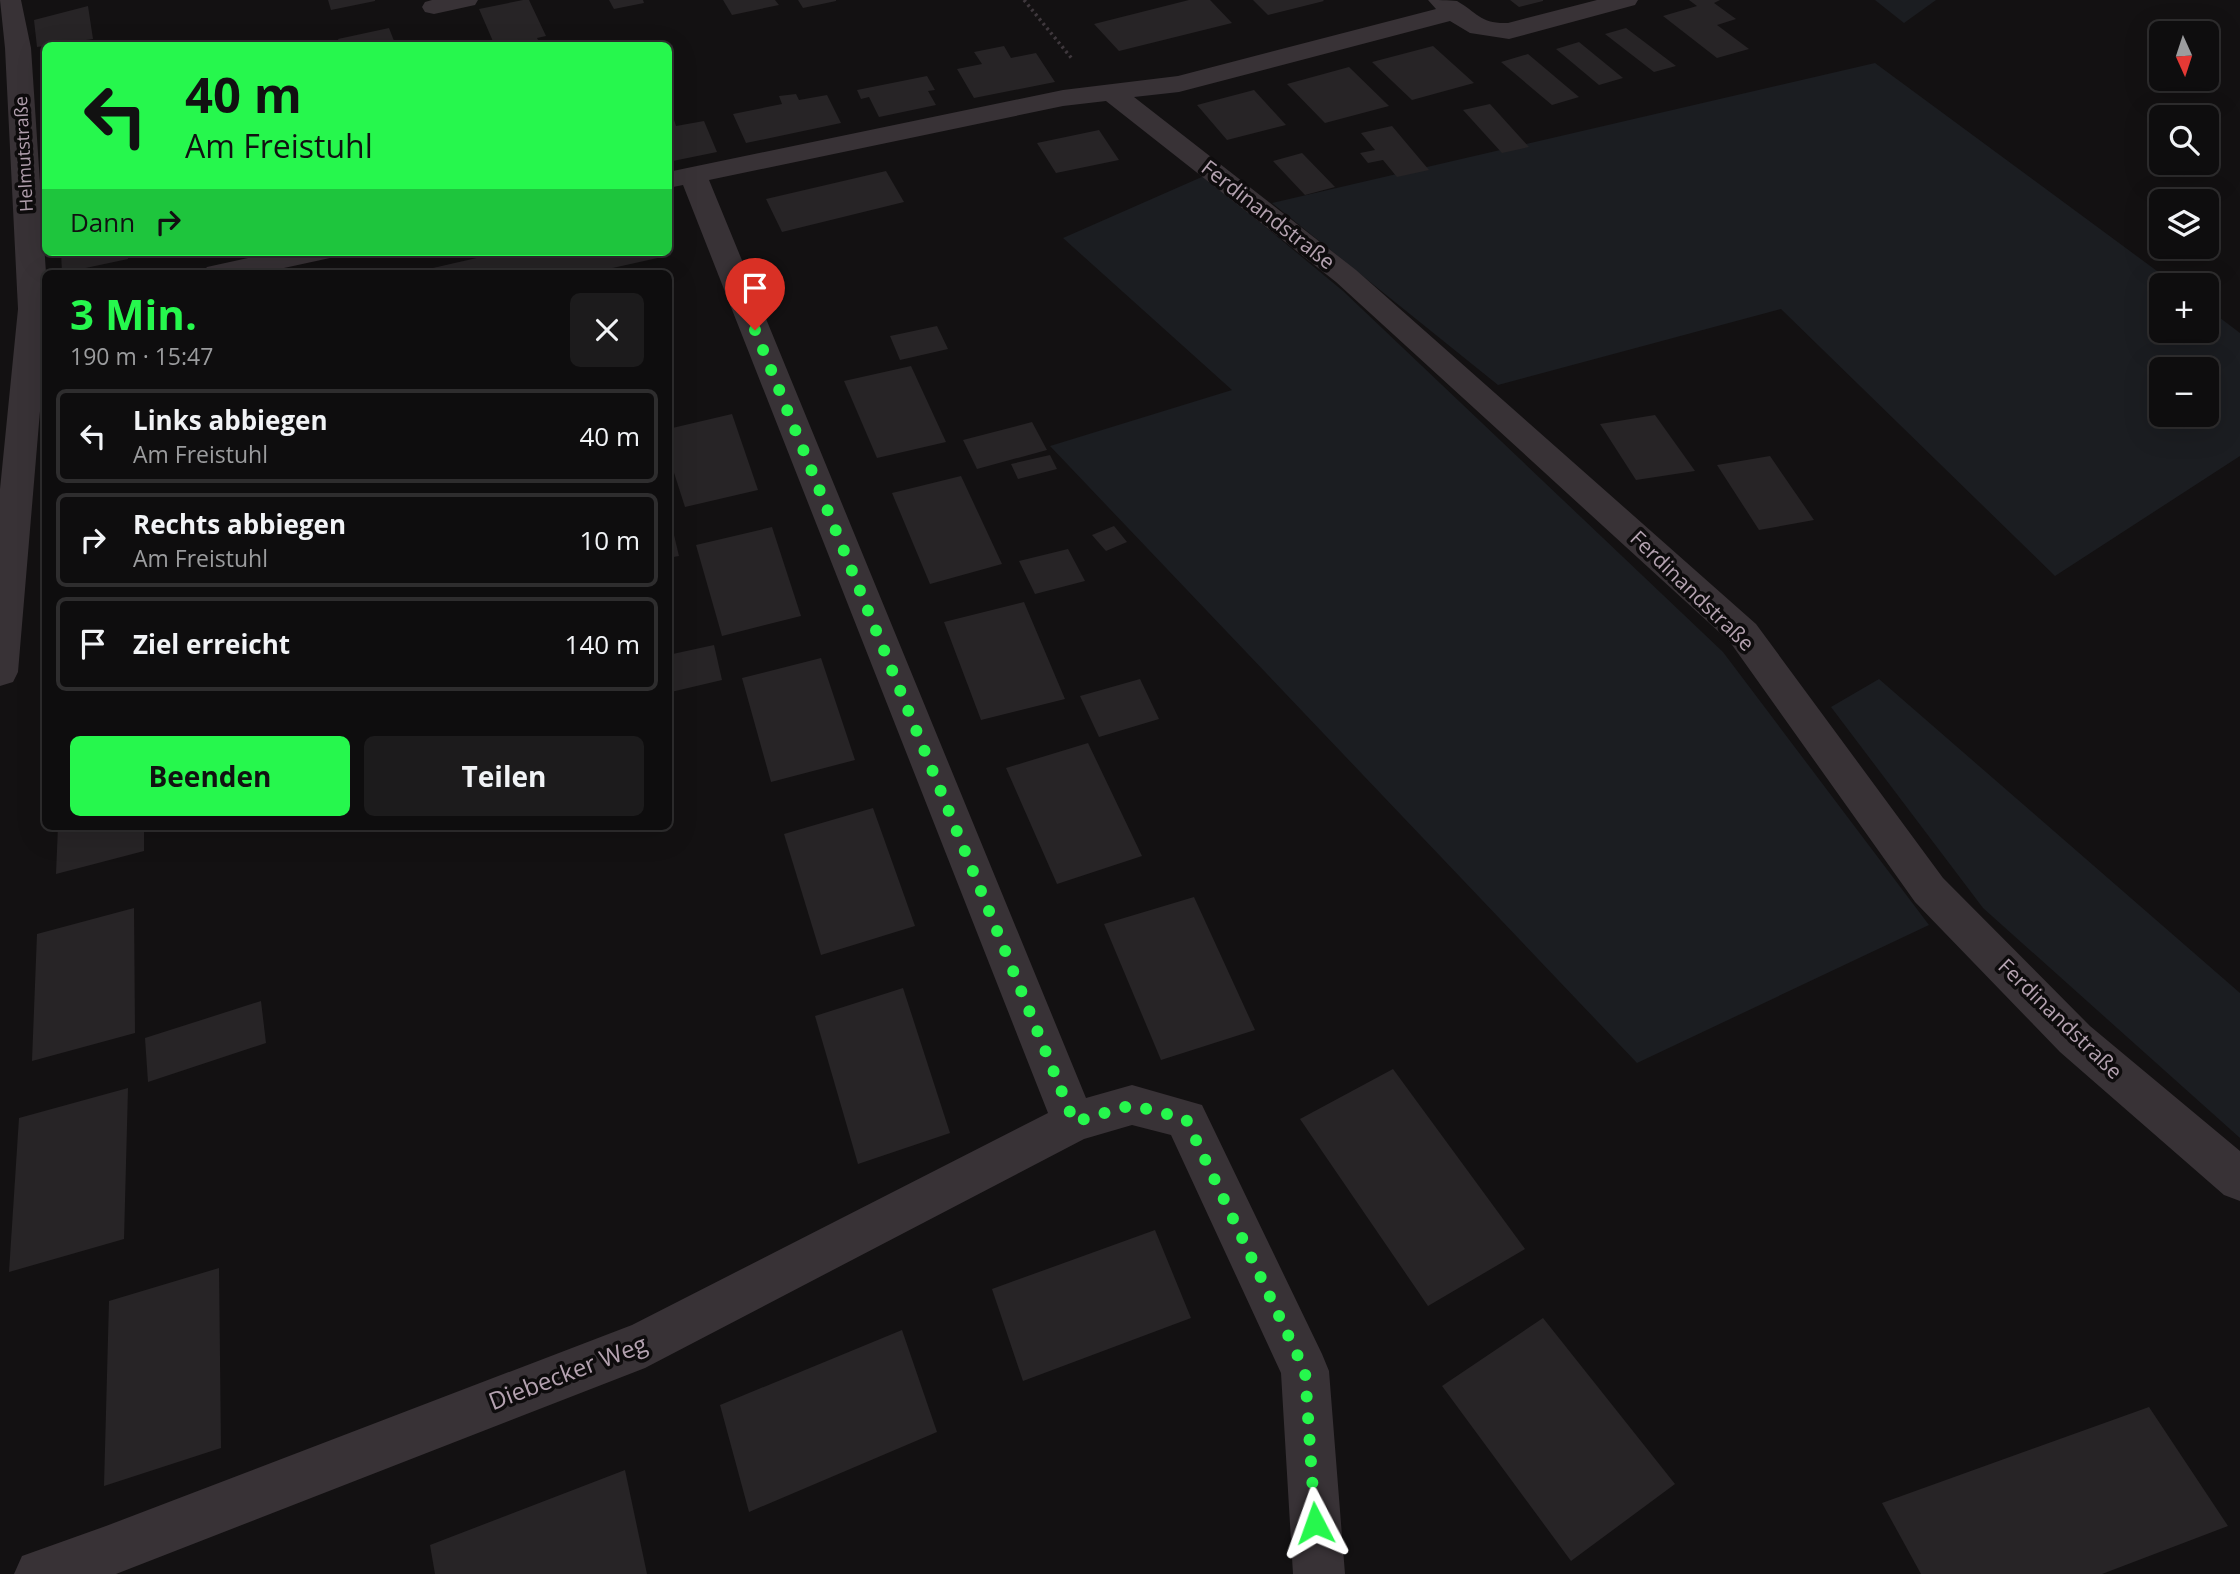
<!DOCTYPE html>
<html lang="de">
<meta charset="utf-8">
<style>
body{margin:0;font-family:"Open Sans",sans-serif;background:#1c1b1c;color:#f1f3f6;height:100vh;display:flex;flex-direction:column;font-size:26px;white-space:nowrap}
*{box-sizing:border-box;margin:0}
p{font-size:23px;color:#9b9c9e}
.icon{flex:none;width:38px;height:38px;fill:none;stroke:currentColor;stroke-width:2;stroke-linecap:round;stroke-linejoin:round}
.map{position:relative;flex:1;overflow:hidden}
.side{position:absolute;left:42px;top:270px;width:630px;height:560px;display:flex;flex-direction:column;background:#0e0d0e;border-radius:10px;box-shadow:0 7px 28px #0002,0 0 0 2px #2e2d2e}
.side>*{flex:none}
.guide{position:absolute;left:42px;top:42px;width:630px;height:214px;border-radius:10px;box-shadow:0 7px 28px #0002,0 0 0 2px #2e2d2e;background:#26f74d;color:#111;overflow:hidden}
.needle{width:46px;rotate:177deg}
.fabs{position:absolute;left:2149px;top:21px;display:grid;gap:14px}
.fabs a{display:grid;place-items:center;width:70px;height:70px;border-radius:10px;background:#0e0d0e;box-shadow:0 7px 28px #0002,0 0 0 2px #2e2d2e;font-size:35px}
.pin{position:absolute;display:grid;place-items:center;width:60px;height:60px;color:#fff;margin:-72px -30px;border-radius:50% 50% 50% 0;rotate:-45deg;box-shadow:0 0 7px #0007}
.pin .icon{rotate:45deg}
.me{position:absolute;width:77px;margin:-38px;rotate:356deg;stroke-linejoin:round;filter:drop-shadow(0 0 5px #0008)}
.turn{display:flex;align-items:center;gap:24px;height:147px;padding:0 28px;font-size:32px}
.turn .icon{width:91px;height:91px;stroke-width:2.5}
.turn b{display:block;font-size:49px;line-height:60px}
.then{display:flex;align-items:center;height:66px;padding:0 28px;background:#0003;gap:14px;font-size:26px}
.round{display:grid;place-items:center;flex:none;width:74px;height:74px;border-radius:10px;background:#1c1b1c}
.head{display:flex;align-items:center;justify-content:space-between;height:119px;padding:0 28px}
h1{font-size:42px;font-weight:700;line-height:52px;color:#26f74d}
.primary-button{display:flex;gap:14px;margin-top:auto;padding:14px 28px}
.primary-button a{flex:1;height:80px;border-radius:10px;background:#26f74d;color:#111;font-size:28px;font-weight:700;line-height:80px;text-align:center}
.primary-button a+a{background:#1c1b1c;color:#f1f3f6}
ul{padding:0;list-style:none}
li{display:flex;align-items:center;gap:21px;height:94px;margin:0 14px 10px;padding:0 14px;border:4px solid #2e2d2e;border-radius:10px}
li div{flex:1}
li b{display:block;font-size:26px}
li em{font-style:normal}
.map>svg:first-child{display:block}
</style>
<div class="map">
<svg width="2240" height="1574" viewBox="0 0 2240 1574">
<rect width="100%" height="100%" fill="#131112"/>
<!-- green -->
<g fill="#1b1d21" fill-rule="evenodd">
<path d="M1875,0h61l-32,23z"/>
<path d="M1875,63l301,222h-15v46h46v-23l33,25v123l-185,120 -274,-267 -283,76 -226,-182zM2161,369h46v46h-46z"/>
<path d="M1204,176l139,115 380,361 206,273 -292,138 -587,-617 182,-56 -169,-152z"/>
<path d="M1879,679l361,314v145l-257,-230 -152,-201z"/>
</g>
<!-- building -->
<g fill="#272426">
<path d="M328,0h47v1l-44,9z"/>
<path d="M523,0h6l17,36 -9,2 4,8h-46l-16,-37z"/>
<path d="M609,0h34l1,3 -30,6z"/>
<path d="M723,0h52l4,5 -47,10z"/>
<path d="M798,0h38v1l-33,7z"/>
<path d="M1189,0h21l22,23 -113,28 -25,-27z"/>
<path d="M1253,0h70l1,1 -56,14z"/>
<path d="M1510,0h33v1l-24,6z"/>
<path d="M1689,0h31l-6,3 22,16 -19,6 32,24 -32,9 -54,-42 34,-10z"/>
<path d="M88,6l5,33 -56,8 -3,-27z"/>
<path d="M389,28l7,18h-55l-3,-7z"/>
<path d="M1626,28l50,38 -22,6 -49,-38z"/>
<path d="M1579,42l44,36 -24,7 -43,-36z"/>
<path d="M1004,46l7,12 25,-5 19,29 -81,16 -17,-29 25,-5 -8,-12z"/>
<path d="M1433,46l41,37 -62,17 -40,-38z"/>
<path d="M1528,54l51,43 -27,8 -51,-43z"/>
<path d="M1349,67l40,39 -64,17 -38,-39z"/>
<path d="M927,76l8,14 -7,1 8,14 -57,12 -10,-20 -8,2 -4,-9z"/>
<path d="M1254,90l32,35 -59,15 -30,-35z"/>
<path d="M796,94l3,6 28,-5 14,28 -95,20 -13,-29 49,-10 -3,-8z"/>
<path d="M1490,104l39,43 -27,6 -39,-43z"/>
<path d="M668,113h4l4,13 28,-5 13,31 -49,10z"/>
<path d="M1392,126l37,44 -32,7 -14,-17 -15,3 -8,-10 15,-3 -14,-17z"/>
<path d="M1099,130l20,30 -63,13 -19,-30z"/>
<path d="M1302,153l33,34 -30,8 -32,-34z"/>
<path d="M886,171l18,31 -122,30 -16,-33z"/>
<path d="M61,252h66l1,7 -66,14z"/>
<path d="M503,252h166l2,3 -81,18h-179z"/>
<path d="M937,326l11,23 -48,11 -10,-24z"/>
<path d="M911,366l35,76 -69,16 -33,-77z"/>
<path d="M732,414l26,76 -73,17 -17,-53v-25z"/>
<path d="M1655,415l40,56 -59,9 -36,-56z"/>
<path d="M1032,422l15,28 -70,19 -14,-29z"/>
<path d="M1050,455l7,14 -39,10 -7,-15z"/>
<path d="M1770,456l44,64 -55,10 -42,-65z"/>
<path d="M961,476l41,88 -72,20 -38,-91z"/>
<path d="M1114,526l13,16 -21,9 -14,-16z"/>
<path d="M772,527l29,89 -79,20 -26,-91z"/>
<path d="M674,535l5,21 -11,2v-22z"/>
<path d="M1068,549l17,32 -50,13 -16,-33z"/>
<path d="M1024,602l41,97 -84,21 -37,-98z"/>
<path d="M714,645l8,35 -51,12 -3,-37z"/>
<path d="M821,658l34,102 -84,22 -29,-104z"/>
<path d="M1140,679l19,40 -60,18 -19,-41z"/>
<path d="M1088,743l54,113 -85,28 -51,-116z"/>
<path d="M873,808l42,118 -94,29 -37,-121z"/>
<path d="M58,826h86v25l-88,23z"/>
<path d="M1194,897l61,133 -94,30 -57,-136z"/>
<path d="M134,908l1,125 -103,28 5,-127z"/>
<path d="M903,988l47,145 -92,31 -43,-148z"/>
<path d="M261,1001l5,42 -118,39 -3,-44z"/>
<path d="M1393,1069l132,180 -97,57 -128,-187z"/>
<path d="M128,1088l-4,151 -115,33 10,-154z"/>
<path d="M1155,1230l36,88 -168,63 -31,-92z"/>
<path d="M219,1268l2,180 -117,38 5,-185z"/>
<path d="M1543,1318l132,166 -104,77 -129,-175z"/>
<path d="M902,1330l35,102 -188,80 -29,-107z"/>
<path d="M2149,1407l79,119 -126,48h-181l-39,-71z"/>
<path d="M625,1470l22,104h-212l-5,-29z"/>
</g>
<g fill="none" stroke-linecap="round" stroke-linejoin="round">
<!-- path -->
<path stroke="#3f383d" stroke-width="3.5" stroke-dasharray="2.5 3.5" stroke-linecap="butt" d="M1024,0l49,60"/>
<!-- minor -->
<g fill="#383236" fill-rule="evenodd">
<path d="M0,0h21l10,48 15,225v67l-28,332 -5,10 -13,4v-197l18,-180 -13,-261z"/>
<path d="M432,0h46l-3,5 -41,9 -9,-2 -3,-5 3,-5z"/>
<path d="M1428,0c8,0 21,0 29,1 21,12 23,23 51,22l89,-23h41l-3,5 -126,34 -39,-6 -20,-12 -271,71 -45,5 222,173 400,354 187,254 147,148 150,125v50l-16,-6 -164,-143 -145,-150 -185,-260 -394,-360 -230,-181 -43,5 -354,74 377,918 46,-13 70,20 120,249 7,17 16,203h-52l-12,-201 -110,-238 -39,-10 -48,14 -439,229 -529,206h-102l8,-18 84,-30 526,-201 416,-212 -365,-928 -15,3v-16l395,-82 115,-14 258,-67z"/>
<path d="M276,252h59l-5,6 -69,15h-59l5,-6z"/>
</g>
</g>
<g fill="none" stroke-linecap="round" stroke-linejoin="round">
<!-- route -->
<path stroke="#26f74d" stroke-width="12" stroke-dasharray="0 21.6" d="M755,330l319,792 58,-17 54,14 119,252 10,152"/>
</g>
<g text-anchor="middle" stroke-width="7" stroke-linejoin="round" paint-order="stroke">
<!-- far-street labels -->
<g font-size="18" fill="#b4a2b0" stroke="#0e0c0d">
<text transform="translate(24 154) rotate(-93)" y="6">Helmutstraße</text>
</g>
<!-- street labels -->
<g font-size="21" fill="#b4a2b0" stroke="#0e0c0d">
<text transform="translate(1268 215) rotate(38)" y="7">Ferdinandstraße</text>
<text transform="translate(1692 591) rotate(44)" y="7">Ferdinandstraße</text>
<text transform="translate(2060 1019) rotate(44)" y="7">Ferdinandstraße</text>
</g>
<!-- near-street labels -->
<g font-size="24" fill="#b4a2b0" stroke="#0e0c0d">
<text transform="translate(568 1373) rotate(-21)" y="8">Diebecker Weg</text>
</g>
</g>
</svg>
<div class="fabs">
<a><svg class="needle" viewBox="-14 -14 28 28"><path d="M0-13l5 13h-10z" fill="#e53935"/><path d="M0 13l5-13h-10z" fill="#9b9c9e"/></svg></a>
<a><svg class="icon" aria-label="search" viewBox="0 0 24 24"><circle cx="10" cy="10" r="6"/><path d="M15 15l6 6"/></svg></a>
<a><svg class="icon" aria-label="layers" viewBox="0 0 24 24"><path d="M12 4l9 5-9 5-9-5zM3 14l9 5 9-5"/></svg></a>
<a>+</a>
<a>−</a>
</div>
<div class="pin" style="left:755px;top:330px;background:#d93025"><svg class="icon" aria-label="arrive" viewBox="0 0 24 24"><path d="M6 21V4h12l-3 4 3 4H6"/></svg></div>
<svg class="me" style="left:1315px;top:1523px" viewBox="-20 -20 40 40"><path d="M0-17L14 15 0 8-14 15z" fill="#26f74d" stroke="#fff" stroke-width="4"/></svg>
<div class="guide">
<div class="turn"><svg class="icon" aria-label="left" viewBox="0 0 24 24"><path d="M17 20v-9H6M10 6l-5 5 5 5"/></svg><div><b>40 m</b>Am Freistuhl</div></div>
<div class="then">Dann<svg class="icon" aria-label="right" viewBox="0 0 24 24"><path d="M7 20v-9h11M14 6l5 5-5 5"/></svg></div>
</div>
<section class="side">
<div class="head"><div><h1>3 Min.</h1><p>190 m · 15:47</p></div><a class="round"><svg class="icon" aria-label="close" viewBox="0 0 24 24"><path d="M6 6l12 12M18 6L6 18"/></svg></a></div>
<ul>
<li><svg class="icon" aria-label="left" viewBox="0 0 24 24"><path d="M17 20v-9H6M10 6l-5 5 5 5"/></svg><div><b>Links abbiegen</b><p>Am Freistuhl</p></div><em>40 m</em></li>
<li><svg class="icon" aria-label="right" viewBox="0 0 24 24"><path d="M7 20v-9h11M14 6l5 5-5 5"/></svg><div><b>Rechts abbiegen</b><p>Am Freistuhl</p></div><em>10 m</em></li>
<li><svg class="icon" aria-label="arrive" viewBox="0 0 24 24"><path d="M6 21V4h12l-3 4 3 4H6"/></svg><div><b>Ziel erreicht</b></div><em>140 m</em></li>
</ul>
<div class="primary-button"><a>Beenden</a><a>Teilen</a></div>
</section>
</div>
